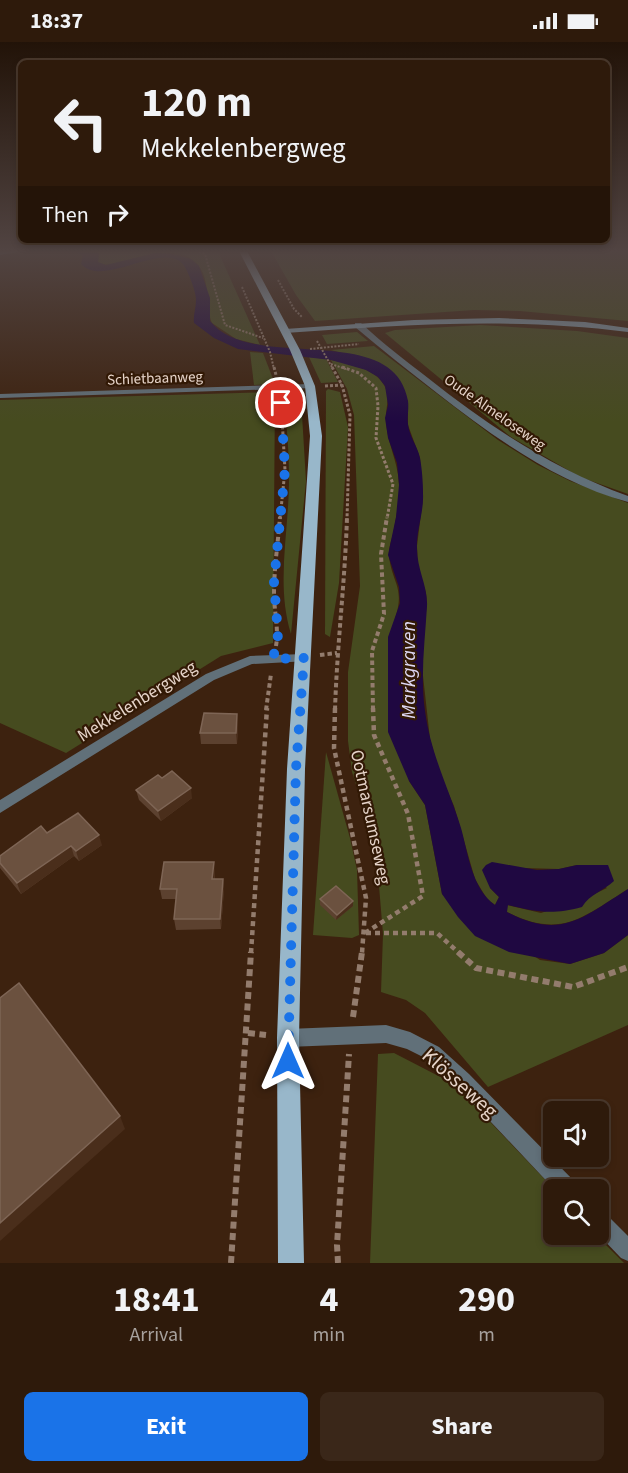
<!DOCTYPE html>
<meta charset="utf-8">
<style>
body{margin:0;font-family:"Source Sans 3",sans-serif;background:#3a2719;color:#f1f3f6;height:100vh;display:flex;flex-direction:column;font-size:22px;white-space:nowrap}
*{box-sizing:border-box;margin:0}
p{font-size:20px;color:#a7a19d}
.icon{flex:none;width:33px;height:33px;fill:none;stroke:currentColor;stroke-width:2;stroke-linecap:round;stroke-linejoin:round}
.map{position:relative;height:1221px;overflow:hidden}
.panel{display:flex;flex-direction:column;background:#2e1a0b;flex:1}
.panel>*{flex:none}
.guide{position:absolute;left:18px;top:18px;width:592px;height:183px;border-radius:9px;box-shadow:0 3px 9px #0003,0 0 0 2px #49382c;background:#2e1a0b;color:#f1f3f6;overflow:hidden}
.buttons{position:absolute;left:543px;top:1059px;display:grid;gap:12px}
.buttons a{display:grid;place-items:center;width:66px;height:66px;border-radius:9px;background:#2e1a0b;box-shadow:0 3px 9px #0003,0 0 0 2px #49382c;font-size:30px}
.pin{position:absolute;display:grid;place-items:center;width:51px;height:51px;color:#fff;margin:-26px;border:3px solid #fff;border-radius:50%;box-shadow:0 2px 6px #0007}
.me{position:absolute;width:66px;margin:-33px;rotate:0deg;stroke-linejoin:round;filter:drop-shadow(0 0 4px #0008)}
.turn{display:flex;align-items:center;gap:21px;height:126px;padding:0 24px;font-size:27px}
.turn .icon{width:78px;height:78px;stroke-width:2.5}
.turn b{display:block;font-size:42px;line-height:51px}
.then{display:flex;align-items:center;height:57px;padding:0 24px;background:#0003;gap:12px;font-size:22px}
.eta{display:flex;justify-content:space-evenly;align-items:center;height:102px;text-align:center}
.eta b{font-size:36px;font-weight:700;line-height:42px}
.primary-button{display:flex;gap:12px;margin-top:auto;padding:12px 24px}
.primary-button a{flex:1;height:69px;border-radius:9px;background:#1a73e8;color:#fff;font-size:24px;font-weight:700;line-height:69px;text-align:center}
.primary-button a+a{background:#3a2719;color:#f1f3f6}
.status{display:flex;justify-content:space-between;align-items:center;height:42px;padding:0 30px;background:#2e1a0b;direction:ltr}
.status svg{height:16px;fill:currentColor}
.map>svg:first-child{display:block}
</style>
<div class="status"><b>18:37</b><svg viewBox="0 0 49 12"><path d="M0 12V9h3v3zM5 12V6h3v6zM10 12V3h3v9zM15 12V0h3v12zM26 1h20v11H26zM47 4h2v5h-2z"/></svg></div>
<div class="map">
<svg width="628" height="1221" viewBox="0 0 628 1221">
<rect width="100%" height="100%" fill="#3d220f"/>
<!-- green -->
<g fill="#464b1f">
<path d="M95,209h123l42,94 -24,-6 -24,-16c-7,-16 -1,-43 -14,-58 -27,-32 -86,10 -100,-3l1,-9z"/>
<path d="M271,209h357v70l-108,-10 -46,-1 -159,11 -19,-26z"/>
<path d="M480,283l97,6 51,7v156l-48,-17 -69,-40 -126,-104 10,-3z"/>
<path d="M357,290l11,9 -41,3 -5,-9z"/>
<path d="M374,304l124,94 40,25 32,16 58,22v386c-46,29 -67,50 -121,23v-7l34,8 47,-16 19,-9 -30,-23 -18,4 -36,-1 -33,20 9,9 -4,8 -8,-6 -12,-20 -21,-73 -14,-32 -10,-35 -7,-63v-42l4,-29 -1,-12 -8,-25 -1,-22 6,-49 -3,-39 -12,-33v-24l-30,-38 -47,-13z"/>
<path d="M250,310l13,1 12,31 -21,1z"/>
<path d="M309,315l17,2 12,23 -17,1z"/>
<path d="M331,318c17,4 44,8 53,25 7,12 1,24 2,36 1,22 12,40 13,63 1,16 -3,34 -6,50 -2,7 -5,16 -4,23 4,28 16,30 6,62l14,162 16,24 17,89 98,66 30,4 34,-11 24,-18v90l-140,62 -63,-74 -19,-13 -25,-8 2,-58 -6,-72 -5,-27 -20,-63 -4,-31v-69l12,-86 -6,-171 -7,-26z"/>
<path d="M328,347l12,3 8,35 -9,156 -9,54 -5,-3 1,-243z"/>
<path d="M275,350l-2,251 -52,13 -155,97 -66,-30v-323z"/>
<path d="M288,350l12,2 1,4 5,83 -15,153c-16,-52 -1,-106 -2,-160 0,-26 -3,-52 -5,-78z"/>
<path d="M326,710l24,86 7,32 2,65 -7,3 -39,-3z"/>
<path d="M394,1011l60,31 100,105v45l42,1 28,28h-254l8,-209z"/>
</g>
<!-- water -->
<path fill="#1f0841" d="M75,209l24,2 -1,9 8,3 49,-12 17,1 19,5 8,7 11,32v23c42,53 184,-2 198,80 1,8 -1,16 0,23 1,12 10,23 12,34 2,11 3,25 3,36 1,18 -7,37 -6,55 0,20 11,38 10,57 -2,35 -7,70 -2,105 6,44 23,75 36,117 7,25 11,61 34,77l4,-8 -9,-9 -8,-18 4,-5 6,-3 45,8 22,-1 18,-4h31l6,16c-11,10 -24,13 -32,26 -30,8 -45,5 -74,-2l-1,7c54,28 75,6 121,-23v46l-24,18 -34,11 -61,-12 -34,-16 -17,-19 -16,-23 -17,-89 -16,-24 -21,-49v-95l12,-34 -1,-16 -11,-32 8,-38 3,-32 -2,-22 -9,-25 -3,-20 3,-13 -3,-19 -7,-9 -12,-7 -35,-10 -93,-11 -24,-11 -20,-15c-1,-8 2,-14 2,-23 0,-8 -6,-23 -10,-31 -16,-34 -83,21 -105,-5l2,-8z"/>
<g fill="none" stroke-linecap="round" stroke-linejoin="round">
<!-- path-far4 -->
<g stroke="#937c6d" stroke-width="2" stroke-dasharray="2 1.5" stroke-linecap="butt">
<path d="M196,209l9,3 20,71 38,13"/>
<path d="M278,238l16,29 8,8"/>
<path d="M242,245l28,65 4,17"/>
<path d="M317,299l16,28"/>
<path d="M310,307l49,-5"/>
<path d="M331,322l15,5"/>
</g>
<!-- path-far3 -->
<g stroke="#937c6d" stroke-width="3" stroke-dasharray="3 2" stroke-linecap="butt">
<path d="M274,325l2,8"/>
<path d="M332,325l10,18 8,30 -3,104"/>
<path d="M342,325l17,6 17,15 2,18 -2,32 17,46 -6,35"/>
<path d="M325,344l17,-1"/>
<path d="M280,477l5,-49 -4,-70"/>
</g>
<!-- path-far2 -->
<g stroke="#937c6d" stroke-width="4" stroke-dasharray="4.5 3" stroke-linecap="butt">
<path d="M276,604c3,-17 -2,-35 -2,-52 0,-26 4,-51 6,-77"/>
<path d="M320,613l17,-2"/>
<path d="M266,668l5,-36"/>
<path d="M335,668c2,-65 10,-128 12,-193"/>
<path d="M373,668l-1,-59 12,-37 -3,-60 6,-37"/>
</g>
<!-- path-far1 -->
<g stroke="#937c6d" stroke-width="4.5" stroke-dasharray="5 4" stroke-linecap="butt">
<path d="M335,666l-1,40 32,150 -4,55"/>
<path d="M365,891l58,-37 -15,-82 -34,-79 -1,-27"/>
<path d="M366,891h71l22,20"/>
<path d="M251,911l16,-245"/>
</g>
<!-- path -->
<g stroke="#937c6d" stroke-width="6" stroke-dasharray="7 4.5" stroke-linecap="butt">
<path d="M458,910l18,16 97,19 55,-20"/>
<path d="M353,975l9,-65"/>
<path d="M248,991l18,2"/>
<path d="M231,1221l20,-311"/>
<path d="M338,1221l-1,-18 12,-191"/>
</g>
<!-- service -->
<path fill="#617079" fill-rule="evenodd" d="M0,209h25l-25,4z"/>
<!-- minor -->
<g fill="#617079" fill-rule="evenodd">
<path d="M355,281h6c21,20 44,37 67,55 62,49 125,91 200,118v6c-71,-19 -133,-64 -191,-109 -27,-21 -55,-43 -82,-66z"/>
<path d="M310,342h3v4l-313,10v-4z"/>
<path d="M304,612l4,1 2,3 -2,3 -56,3 -38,16 -214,133v-13l206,-126 44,-18z"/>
<path d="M386,983l24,7 29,15 30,27 107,109 3,7h-24l-98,-104 -30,-27 -20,-10 -21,-6 -98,4 -6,-3 -3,-6 3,-6 6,-3z"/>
<path d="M598,1168l7,3 23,23v25l-7,-3 -23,-24z"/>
</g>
<!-- secondary -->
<path fill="#8098a7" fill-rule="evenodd" d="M499,276l86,4 43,6v4c-116,-15 -227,-7 -343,1l-4,-2 4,-2 129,-9z"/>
<!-- primary -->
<path fill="#98b7ca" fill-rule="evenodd" d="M239,209h8l53,99 15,36 7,50 -17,333 -6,269 5,225h-26l-1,-225 10,-269 23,-333 -5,-50 -15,-36z"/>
</g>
<!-- wall -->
<g fill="#5c412f">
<path d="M238,682l-1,20h-36l-1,-11z"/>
<path d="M162,736l30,20 -31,23 -22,-21 -3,-10z"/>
<path d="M47,791l55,12 -23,16 -5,-5 -53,38 -21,-26v-12z"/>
<path d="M215,831v6h8l1,10 -3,40 -45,1 -2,-11 2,-20h-14l-2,-10z"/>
<path d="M320,857l33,2v5l-17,14 -16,-15z"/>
</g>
<!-- shaded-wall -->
<g fill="#4a2e1b">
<path d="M237,672l1,10 -1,20 -1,-11z"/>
<path d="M191,746l1,10 -31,23 -3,-10z"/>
<path d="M99,793l3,10 -23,16 -3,-10z"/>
<path d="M71,804l3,10 -53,38 -4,-11z"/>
<path d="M214,820l1,11 -1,16 -2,-10z"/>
<path d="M223,837l1,10 -3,40 -1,-10z"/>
<path d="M353,859v5l-17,14 1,-5z"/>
<path d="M120,1074l5,13 -125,112v-18z"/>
</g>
<!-- building -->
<g fill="#6b513f" stroke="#7e6555" stroke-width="1.5">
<path d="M204,671l33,1 -1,19h-36z"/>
<path d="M172,729l19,17 -33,23 -22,-21 22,-15 4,3z"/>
<path d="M78,771l21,22 -23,16 -5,-5 -54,37 -17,-20v-7l41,-30 6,7z"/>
<path d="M164,820h50l-2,17h11l-3,40h-46l3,-30h-17z"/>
<path d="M336,844l17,15 -16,14 -17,-16z"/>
<path d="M19,941l101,133 -120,107v-225z"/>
</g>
<!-- sky -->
<linearGradient id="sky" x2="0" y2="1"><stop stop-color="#221308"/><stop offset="0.55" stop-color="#514442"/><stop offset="1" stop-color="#514442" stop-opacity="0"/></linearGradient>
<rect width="628" height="380" fill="url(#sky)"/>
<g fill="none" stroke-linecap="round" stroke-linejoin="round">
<!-- route -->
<path stroke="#1a73e8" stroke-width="10" stroke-dasharray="0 18" d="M281,361l4,67 -11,112 4,53 -5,24 31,-1 -8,111 -8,292"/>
</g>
<g text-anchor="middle" stroke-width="4.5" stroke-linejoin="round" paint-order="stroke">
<!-- far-street labels -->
<g font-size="15" fill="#e6d4c9" stroke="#321905">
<text transform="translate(155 336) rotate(-2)" y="5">Schietbaanweg</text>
<text transform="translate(495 370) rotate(35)" y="5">Oude Almeloseweg</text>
</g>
<!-- street labels -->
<g font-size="18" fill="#e6d4c9" stroke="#321905">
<text transform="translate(137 659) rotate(-32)" y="6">Mekkelenbergweg</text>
<text transform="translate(371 775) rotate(78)" y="6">Ootmarsumseweg</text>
</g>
<!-- water labels -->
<g font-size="20" font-style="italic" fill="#ddd7f3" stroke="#321905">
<text transform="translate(408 628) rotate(-90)" y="7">Markgraven</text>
</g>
<!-- near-street labels -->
<g font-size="21" fill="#e6d4c9" stroke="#321905">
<text transform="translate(460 1041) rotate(42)" y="7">Klösseweg</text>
</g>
</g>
</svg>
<div class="buttons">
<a><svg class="icon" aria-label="sound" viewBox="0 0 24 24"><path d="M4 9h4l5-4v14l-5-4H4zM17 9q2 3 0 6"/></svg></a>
<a><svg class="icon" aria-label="search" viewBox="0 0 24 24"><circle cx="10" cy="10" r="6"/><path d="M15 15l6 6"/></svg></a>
</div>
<div class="pin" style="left:281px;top:361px;background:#d93025"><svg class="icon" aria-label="arrive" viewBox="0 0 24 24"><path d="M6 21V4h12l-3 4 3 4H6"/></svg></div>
<svg class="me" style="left:288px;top:1019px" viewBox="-20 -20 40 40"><path d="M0-17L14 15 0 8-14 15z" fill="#1a73e8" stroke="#fff" stroke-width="4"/></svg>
<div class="guide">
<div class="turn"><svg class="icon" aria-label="left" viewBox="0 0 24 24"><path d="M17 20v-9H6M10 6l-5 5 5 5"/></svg><div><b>120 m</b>Mekkelenbergweg</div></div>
<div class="then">Then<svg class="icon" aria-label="right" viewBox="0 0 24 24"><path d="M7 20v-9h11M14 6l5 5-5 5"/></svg></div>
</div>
</div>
<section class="panel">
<div class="eta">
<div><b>18:41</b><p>Arrival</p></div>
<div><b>4</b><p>min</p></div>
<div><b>290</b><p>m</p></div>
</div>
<div class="primary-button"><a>Exit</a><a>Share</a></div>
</section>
